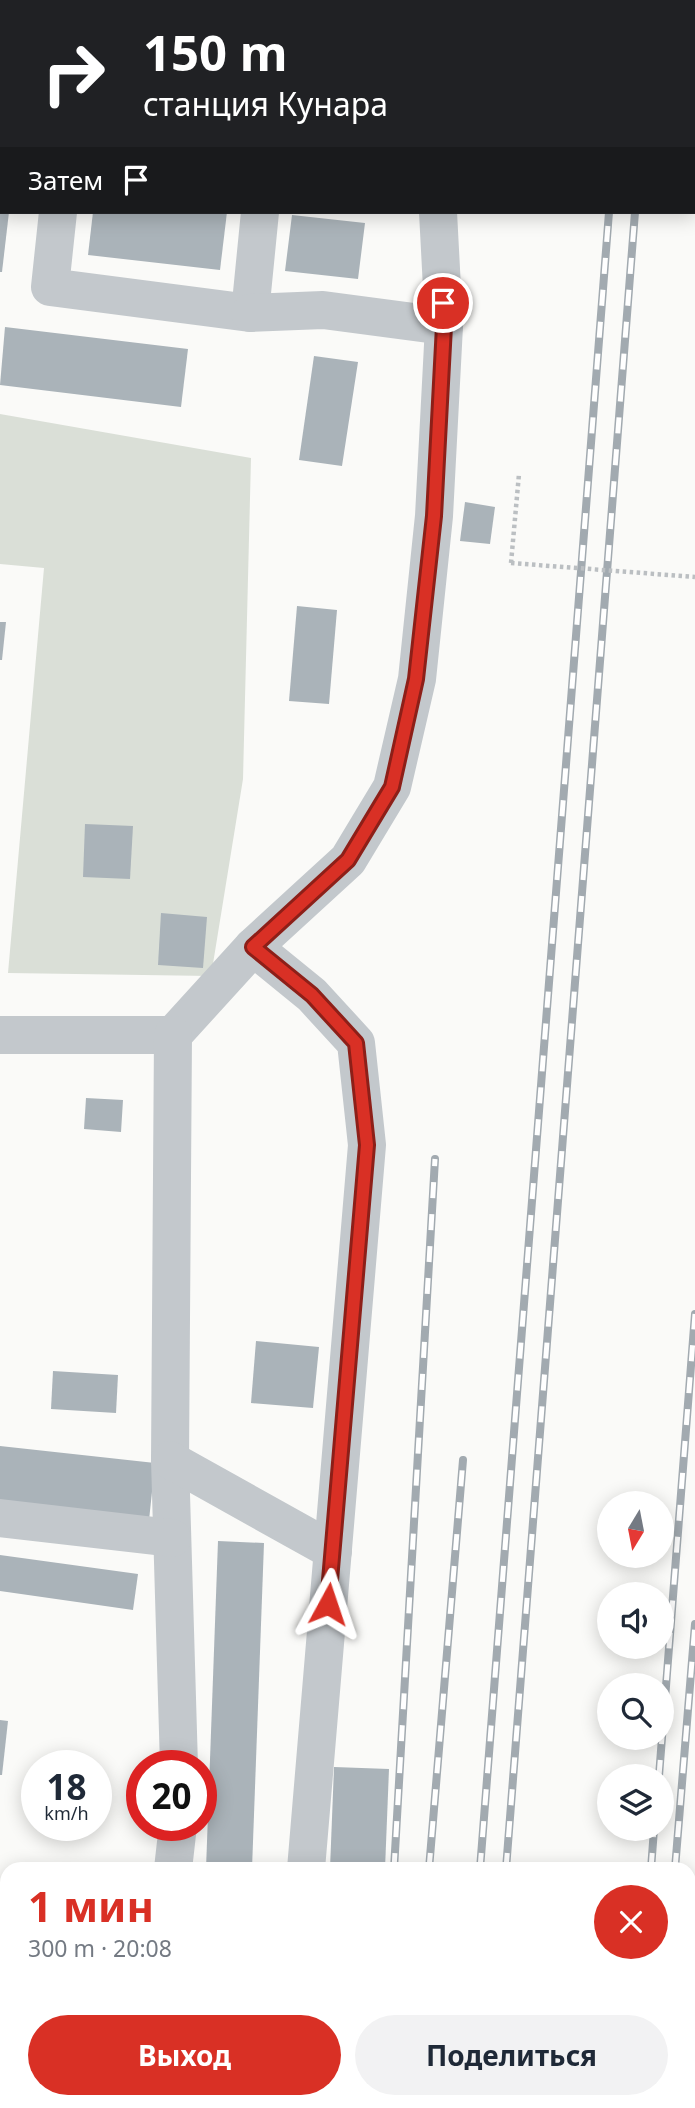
<!DOCTYPE html>
<html lang="ru">
<meta charset="utf-8">
<style>
body{margin:0;font-family:"Noto Sans",sans-serif;background:#f2f2f3;color:#1f2937;height:100vh;display:flex;flex-direction:column;font-size:26px;white-space:nowrap}
*{box-sizing:border-box;margin:0}
p{font-size:23px;color:#747a83}
.icon{flex:none;width:38px;height:38px;fill:none;stroke:currentColor;stroke-width:2;stroke-linecap:round;stroke-linejoin:round}
.map{position:relative;flex:1;overflow:hidden}
.drawer{position:absolute;left:0px;top:1862px;width:696px;height:247px;display:flex;flex-direction:column;background:#fff;border-radius:21px 21px 0 0;box-shadow:0 4px 18px #0003}
.drawer>*{flex:none}
.banner{position:absolute;left:0px;top:0px;width:696px;height:214px;box-shadow:0 4px 18px #0003;background:#202124;color:#fff;overflow:hidden}
.needle{width:46px;rotate:190deg}
.controls{position:absolute;left:597px;top:1491px;display:grid;gap:14px}
.controls a{display:grid;place-items:center;width:77px;height:77px;border-radius:50%;background:#fff;box-shadow:0 4px 18px #0003;font-size:35px}
.speed{position:absolute;left:21px;top:1750px;display:flex;gap:14px;font-size:35px;font-weight:700;text-align:center}
.speed>*{display:grid;place-content:center;width:91px;height:91px;border-radius:50%;background:#fff;box-shadow:0 4px 18px #0003;line-height:1}
.speed small{font-size:18px;font-weight:400}
.speed .limit{border:10px solid #d22;background:#fff;color:#111}
.pin{position:absolute;display:grid;place-items:center;width:60px;height:60px;color:#fff;margin:-30px;border:4px solid #fff;border-radius:50%;box-shadow:0 2px 7px #0007}
.me{position:absolute;width:77px;margin:-38px;rotate:5deg;stroke-linejoin:round;filter:drop-shadow(0 0 5px #0008)}
.turn{display:flex;align-items:center;gap:24px;height:147px;padding:0 28px;font-size:32px}
.turn .icon{width:91px;height:91px;stroke-width:2.5}
.turn b{display:block;font-size:49px;line-height:60px}
.then{display:flex;align-items:center;height:66px;padding:0 28px;background:#0003;gap:14px;font-size:26px}
.round{display:grid;place-items:center;flex:none;width:74px;height:74px;border-radius:37px;background:#f2f2f3}
.overview{display:flex;align-items:center;justify-content:space-between;height:119px;padding:0 28px}
h1{font-size:42px;font-weight:700;line-height:52px;color:#d93025}
.action{display:flex;gap:14px;margin-top:auto;padding:14px 28px}
.action a{flex:1;height:80px;border-radius:42px;background:#d93025;color:#fff;font-size:28px;font-weight:700;line-height:80px;text-align:center}
.action a+a{background:#f2f2f3;color:#1f2937}
.map>svg:first-child{display:block}
</style>
<div class="map">
<svg width="695" height="2108" viewBox="0 0 695 2108">
<rect width="100%" height="100%" fill="#fafaf8"/>
<!-- green -->
<path fill="#dadfd7" d="M0,414l251,44 -8,321 -32,197 -203,-3 36,-405 -44,-4z"/>
<!-- building -->
<g fill="#aab3b9">
<path d="M0,212h9l-7,60h-2z"/>
<path d="M93,212h134l-7,58 -132,-15z"/>
<path d="M292,215l73,8 -7,56 -73,-8z"/>
<path d="M5,327l183,22 -7,58 -181,-22z"/>
<path d="M314,356l44,6 -16,104 -43,-6z"/>
<path d="M465,502l30,5 -5,37 -30,-3z"/>
<path d="M297,606l40,4 -8,94 -40,-3z"/>
<path d="M0,622h6l-4,38h-2z"/>
<path d="M85,824l48,2 -3,53 -47,-2z"/>
<path d="M161,913l46,4 -4,51 -45,-3z"/>
<path d="M86,1098l37,2 -2,32 -37,-3z"/>
<path d="M256,1341l63,6 -6,61 -62,-5z"/>
<path d="M53,1371l65,4 -2,38 -65,-4z"/>
<path d="M0,1446l155,17 -7,67 -148,-17z"/>
<path d="M218,1541l46,2 -12,326h-46z"/>
<path d="M0,1555l138,19 -5,36 -133,-19z"/>
<path d="M0,1720l8,1 -6,54h-2z"/>
<path d="M334,1767l55,2 -4,100h-55z"/>
<path d="M48,1863l34,4v2h-35z"/>
<path d="M48,2102h69v6h-70z"/>
</g>
<g fill="none" stroke-linecap="round" stroke-linejoin="round">
<!-- path -->
<path stroke="#bbbfc2" stroke-width="4.5" stroke-dasharray="3.5 3.5" stroke-linecap="butt" d="M511,563l8,-89"/>
<!-- minor -->
<g stroke="#c3c8cc" stroke-width="38">
<path d="M434,0v2"/>
<path d="M0,148h2"/>
<path d="M58,212l-8,75 200,26 10,-101"/>
<path d="M250,313l73,-3 121,16"/>
<path d="M253,947l59,48 44,48 11,102 -61,724"/>
<path d="M0,1035h173"/>
<path d="M173,1035l80,-88 95,-87 44,-73 25,-108 17,-163 10,-190 -6,-114"/>
<path d="M173,1035l-3,425 9,306"/>
<path d="M170,1460l163,91"/>
<path d="M0,1518l172,20"/>
<path d="M173,1869l5,-44"/>
<path d="M157,2102l7,6"/>
</g>
<!-- rail casing -->
<g stroke="#a2aab0" stroke-width="8">
<g id="rail">
<path d="M626,2v-2"/>
<path d="M652,2v-2"/>
<path d="M659,1776l36,-462"/>
<path d="M394,1869l41,-710"/>
<path d="M429,1869l34,-409"/>
<path d="M480,1869l129,-1657"/>
<path d="M506,1869l129,-1657"/>
<path d="M651,1869l3,-40"/>
<path d="M675,1869l20,-245"/>
<path d="M690,1987l5,-42"/>
<path d="M396,2102l1,6"/>
<path d="M409,2108v-6"/>
<path d="M461,2108l1,-6"/>
<path d="M487,2108l1,-6"/>
<path d="M625,2108l1,-6"/>
<path d="M643,2108l1,-6"/>
<path d="M667,2108l2,-6"/>
</g>
</g>
<!-- rail -->
<use href="#rail" stroke="#fff" stroke-width="5" stroke-dasharray="16" stroke-linecap="butt"/>
<!-- path-bridge -->
<path stroke="#bbbfc2" stroke-width="4.5" stroke-dasharray="3.5 3.5" stroke-linecap="butt" d="M511,563l184,14"/>
</g>
<g fill="none" stroke-linecap="round" stroke-linejoin="round">
<!-- route casing -->
<g stroke="#8d1f18" stroke-width="18">
<path id="route" d="M328,1604l39,-459 -11,-102 -44,-48 -59,-48 95,-87 44,-73 24,-108 18,-163 10,-190 -1,-23"/>
</g>
<!-- route -->
<use href="#route" stroke="#d93025" stroke-width="12"/>
</g>
</svg>
<div class="controls">
<a><svg class="needle" viewBox="-14 -14 28 28"><path d="M0-13l5 13h-10z" fill="#e53935"/><path d="M0 13l5-13h-10z" fill="#747a83"/></svg></a>
<a><svg class="icon" aria-label="sound" viewBox="0 0 24 24"><path d="M4 9h4l5-4v14l-5-4H4zM17 9q2 3 0 6"/></svg></a>
<a><svg class="icon" aria-label="search" viewBox="0 0 24 24"><circle cx="10" cy="10" r="6"/><path d="M15 15l6 6"/></svg></a>
<a><svg class="icon" aria-label="layers" viewBox="0 0 24 24"><path d="M12 4l9 5-9 5-9-5zM3 14l9 5 9-5"/></svg></a>
</div>
<div class="speed"><div>18<small>km/h</small></div><div class="limit">20</div></div>
<div class="pin" style="left:443px;top:303px;background:#d93025"><svg class="icon" aria-label="arrive" viewBox="0 0 24 24"><path d="M6 21V4h12l-3 4 3 4H6"/></svg></div>
<svg class="me" style="left:328px;top:1604px" viewBox="-20 -20 40 40"><path d="M0-17L14 15 0 8-14 15z" fill="#d93025" stroke="#fff" stroke-width="4"/></svg>
<div class="banner">
<div class="turn"><svg class="icon" aria-label="right" viewBox="0 0 24 24"><path d="M7 20v-9h11M14 6l5 5-5 5"/></svg><div><b>150 m</b>станция Кунара</div></div>
<div class="then">Затем<svg class="icon" aria-label="arrive" viewBox="0 0 24 24"><path d="M6 21V4h12l-3 4 3 4H6"/></svg></div>
</div>
<section class="drawer">
<div class="overview"><div><h1>1 мин</h1><p>300 m · 20:08</p></div><a class="round" style="background:#d93025;color:#fff"><svg class="icon" aria-label="close" viewBox="0 0 24 24"><path d="M6 6l12 12M18 6L6 18"/></svg></a></div>
<div class="action"><a>Выход</a><a>Поделиться</a></div>
</section>
</div>
